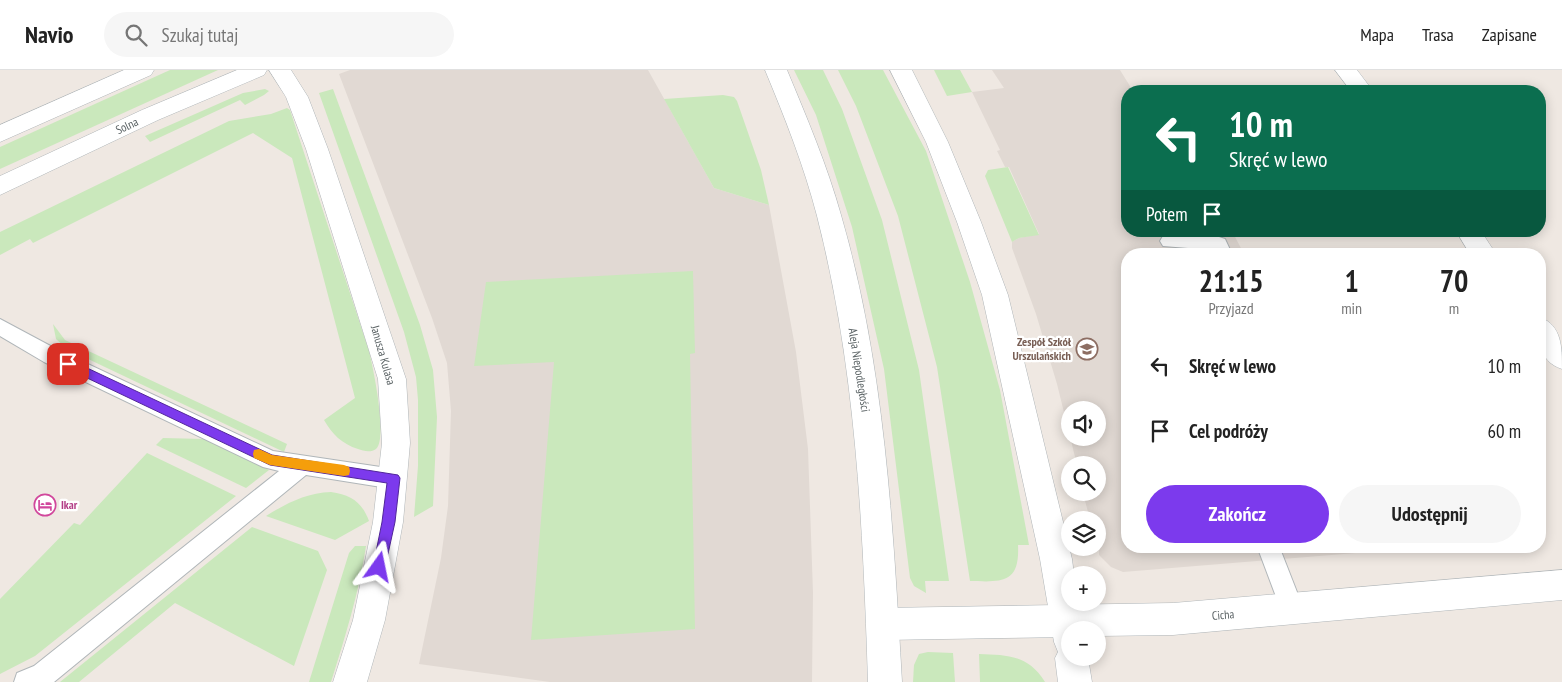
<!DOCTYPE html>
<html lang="pl">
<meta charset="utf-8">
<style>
body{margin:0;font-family:"PT Sans Narrow",sans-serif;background:#f6f6f6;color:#222;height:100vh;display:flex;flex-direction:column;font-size:19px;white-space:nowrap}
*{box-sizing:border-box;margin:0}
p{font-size:16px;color:#767676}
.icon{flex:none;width:28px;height:28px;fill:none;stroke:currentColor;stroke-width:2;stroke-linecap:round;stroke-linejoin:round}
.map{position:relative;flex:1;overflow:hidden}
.side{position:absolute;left:1121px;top:178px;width:425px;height:305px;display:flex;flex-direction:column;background:#fff;border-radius:20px;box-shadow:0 2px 12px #0003}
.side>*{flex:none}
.banner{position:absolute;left:1121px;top:15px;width:425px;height:152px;border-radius:20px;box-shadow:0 2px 12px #0003;background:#0b6e4f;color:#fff;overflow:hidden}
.fabs{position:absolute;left:1061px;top:331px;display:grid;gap:10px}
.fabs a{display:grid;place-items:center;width:45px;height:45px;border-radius:50%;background:#fff;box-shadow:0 2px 12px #0003;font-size:25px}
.pin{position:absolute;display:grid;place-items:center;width:42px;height:42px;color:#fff;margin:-21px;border-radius:10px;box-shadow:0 2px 8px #0006}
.me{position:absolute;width:55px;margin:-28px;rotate:12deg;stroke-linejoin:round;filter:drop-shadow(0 0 4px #0008)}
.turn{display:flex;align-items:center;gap:18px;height:105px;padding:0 25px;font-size:22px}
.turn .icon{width:65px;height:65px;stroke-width:2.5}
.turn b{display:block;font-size:35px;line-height:42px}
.then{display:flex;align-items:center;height:48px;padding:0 25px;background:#0003;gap:10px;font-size:19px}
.eta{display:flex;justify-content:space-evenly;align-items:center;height:85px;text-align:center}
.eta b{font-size:30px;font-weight:600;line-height:35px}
.cta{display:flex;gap:10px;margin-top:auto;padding:10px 25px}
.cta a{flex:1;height:58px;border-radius:30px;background:#7c3aed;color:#fff;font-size:20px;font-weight:600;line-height:58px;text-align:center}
.cta a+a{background:#f6f6f6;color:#222}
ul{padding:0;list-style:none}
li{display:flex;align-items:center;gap:15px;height:65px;padding:0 25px}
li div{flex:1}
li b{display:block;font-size:19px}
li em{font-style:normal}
header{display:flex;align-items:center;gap:30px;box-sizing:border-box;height:70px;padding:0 25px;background:#fff;border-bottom:1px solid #e0e0e0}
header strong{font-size:24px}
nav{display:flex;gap:28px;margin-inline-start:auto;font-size:18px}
.search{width:350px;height:45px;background:#f6f6f6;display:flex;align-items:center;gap:12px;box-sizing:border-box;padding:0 18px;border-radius:28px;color:#767676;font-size:19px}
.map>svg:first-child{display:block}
</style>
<header>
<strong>Navio</strong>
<div class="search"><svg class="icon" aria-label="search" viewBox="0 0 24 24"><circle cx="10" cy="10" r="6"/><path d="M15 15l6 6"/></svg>Szukaj tutaj</div>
<nav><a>Mapa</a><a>Trasa</a><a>Zapisane</a></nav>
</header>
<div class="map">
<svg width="1562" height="612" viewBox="0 0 1562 612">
<rect width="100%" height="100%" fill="#efe8e2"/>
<!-- education -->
<g fill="#e1d9d3" fill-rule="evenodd">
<path d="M350,0h298l66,118 55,17 27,147 12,97 5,144 -1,89h-262l-131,-18 22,-106 7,-52 3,-95 -4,-48 -15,-45 -93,-244z"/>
<path d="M992,0h128l13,21h-5v140h104l12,23h-116v292h263l2,4 -270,22 -12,-5 -12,-12 -1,-35h-8l-7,-27 15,-1v-27h-21l-20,-81 -21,-70 -24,-66v-6l7,-4 20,-4 -30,-67h-4l-8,-16 3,-1 -28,-58 32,-4zM1070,340h28v28h-28z"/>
</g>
<!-- green -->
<g fill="#cae8bc">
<path d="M170,0h48l-218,99v-22z"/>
<path d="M794,0h29l19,39 40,111 37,150 30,211h-24l1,12 -12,-7 -4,-8 -26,-209 -32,-142 -36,-112z"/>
<path d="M838,0h45l43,81 44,131 30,108 29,155h-11c2,39 -16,37 -48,36l-33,-214 -39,-151 -42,-110z"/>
<path d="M934,0h26l12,22 -25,4z"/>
<path d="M265,19l4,2 -5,4 -19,10 -5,-5 -90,42 -5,-6 98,-43z"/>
<path d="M333,19l87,236 13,45 4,47 -4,89 -19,11 4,-51v-66l-2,-23 -12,-45 -85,-239z"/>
<path d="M723,25l11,2 3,4 24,69 8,35 -55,-17 -50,-89z"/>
<path d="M287,38l3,2 79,241c4,16 19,87 7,98 -5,4 -13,2 -18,0 -16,-5 -26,-15 -34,-29l31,-22 -63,-240 -39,-25 -220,110 -3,-4 -30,16v-23l229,-111 42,-7z"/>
<path d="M1008,97l31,68 -20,3 -7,4 -27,-66 3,-6z"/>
<path d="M693,201l2,82 -5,1 5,275 -164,11 23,-278 -80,4 12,-84z"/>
<path d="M53,254l12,16 222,104 -3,8 -217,-103 -11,-10z"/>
<path d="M163,368l42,1 64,31 -23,18 -90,-43z"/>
<path d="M147,383l89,43 -201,160 -35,18v-75l74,-76 6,2z"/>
<path d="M331,422c20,3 31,10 38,29l-34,19 -69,-24c21,-13 40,-23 65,-24z"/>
<path d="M252,457l66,24 9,19 -33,96 -119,-63 -96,79h-19z"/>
<path d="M355,476h11c-7,47 -21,91 -35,136h-22l40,-129z"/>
<path d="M928,582l25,1 2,29h-42l1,-17 5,-11z"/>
<path d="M979,584c29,1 49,1 66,28h-65z"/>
</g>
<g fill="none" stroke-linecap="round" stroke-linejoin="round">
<!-- service casing -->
<g stroke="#b0b6b9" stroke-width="2">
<g id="service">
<path d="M1169,164l50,3 6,2 7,15h-18l-1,-4 -50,-4 -3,-5 3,-5z"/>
<path d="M0,249l58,31 215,101 121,18 8,3 3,7 -3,7 -8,3 -88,-14 -252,207h-40l3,-9 17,-7 245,-195 -16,-4 -219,-105 -44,-26z"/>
<path d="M1257,476h22l25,64 -4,8 -8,4 -8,-4z"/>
</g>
</g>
<!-- minor casing -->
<g stroke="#b0b6b9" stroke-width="1">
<g id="minor">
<path d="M269,0h22l17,27 20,52 78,230 4,64 -7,79 -18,98 -18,62h-34l20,-62 20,-98 9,-79 -4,-64 -72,-230 -20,-52z"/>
<path d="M1335,0h22l16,21h-22z"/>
<path d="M1456,161h25l15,23h-26z"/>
<path d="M1540,247c22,9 22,30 22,52 -25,-8 -22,-30 -22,-52z"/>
<path d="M1562,500v30l-389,35 -75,1v-6h-28v7l-187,3 -12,-5 -4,-11 4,-11 12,-5 290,-5z"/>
</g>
</g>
<!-- tertiary casing -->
<g stroke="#b0b6b9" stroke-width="1">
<g id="tertiary">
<path d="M124,0h30l-3,5 -151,67v-17z"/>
<path d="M237,0h30l-3,5 -106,45 -158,75v-19l142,-66z"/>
<path d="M765,0h22c20,48 40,95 54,145 44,151 52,311 61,467h-34c-5,-156 -12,-314 -51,-466 -13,-50 -32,-98 -52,-146z"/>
<path d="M890,0h22l36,72 33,80 27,73 64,264 2,16h-4v27h9l5,28h-14v28h18l4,24h-34l-3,-24 3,-6 -4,-10 -14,-83 -58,-264 -25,-73 -31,-80z"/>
</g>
</g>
<!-- service -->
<use href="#service" fill="#fff" fill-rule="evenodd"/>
<!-- minor -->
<use href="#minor" fill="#fff" fill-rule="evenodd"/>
<!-- tertiary -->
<use href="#tertiary" fill="#fff" fill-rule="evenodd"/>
</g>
<!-- route -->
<path fill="#7c3aed" stroke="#51269a" d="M68,289l204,96 126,20 2,3 -5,44 -11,50 -5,1 -4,-1 -2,-5 9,-45 5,-39 -117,-18 -206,-98 -2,-3z"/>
<!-- slow -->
<path fill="#f59e0b" d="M259,379l13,6 72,10 5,2 1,4 -1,4 -5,1 -74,-11 -16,-7 -1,-4 1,-4z"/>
<!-- icons -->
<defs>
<g id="school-ring" transform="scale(1.125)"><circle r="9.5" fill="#fff" stroke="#8d6e63" stroke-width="1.5"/><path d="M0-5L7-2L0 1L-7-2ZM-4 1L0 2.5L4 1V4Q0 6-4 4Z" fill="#8d6e63"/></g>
<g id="hotel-ring" transform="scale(1.125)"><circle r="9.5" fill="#fff" stroke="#d1479c" stroke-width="1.5"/><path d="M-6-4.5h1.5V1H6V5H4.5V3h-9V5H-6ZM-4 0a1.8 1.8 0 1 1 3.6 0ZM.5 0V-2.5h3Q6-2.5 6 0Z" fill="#d1479c"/></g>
</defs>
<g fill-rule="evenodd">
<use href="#school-ring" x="1087" y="279"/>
<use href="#hotel-ring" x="45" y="435"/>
</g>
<g text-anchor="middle" stroke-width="4.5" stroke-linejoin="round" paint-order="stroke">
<!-- street labels -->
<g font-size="12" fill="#5a6264" stroke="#fff">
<text transform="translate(127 56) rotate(-25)" y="4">Solna</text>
<text transform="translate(383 285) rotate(74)" y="4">Janusza Kulasa</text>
<text transform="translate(859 300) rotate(81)" y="4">Aleja Niepodległości</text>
<text transform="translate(1223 545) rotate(-5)" y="4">Cicha</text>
</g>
<!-- education labels -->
<g font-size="12" font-weight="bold" fill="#785e54" stroke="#fff" text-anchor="end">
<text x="1071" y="276">Zespół Szkół<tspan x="1071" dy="14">Urszulańskich</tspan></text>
</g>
<!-- hotel labels -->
<g font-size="12" font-weight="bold" fill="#b23c85" stroke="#fff" text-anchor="start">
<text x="61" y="439">Ikar</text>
</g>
</g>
</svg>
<div class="fabs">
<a><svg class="icon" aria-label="sound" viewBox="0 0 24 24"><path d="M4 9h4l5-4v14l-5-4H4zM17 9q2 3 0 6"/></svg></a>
<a><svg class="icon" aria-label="search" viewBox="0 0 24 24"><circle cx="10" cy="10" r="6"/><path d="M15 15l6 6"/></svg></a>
<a><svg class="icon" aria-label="layers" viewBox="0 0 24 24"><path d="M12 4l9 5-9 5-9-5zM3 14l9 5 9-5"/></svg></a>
<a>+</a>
<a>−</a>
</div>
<div class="pin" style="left:68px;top:294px;background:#d93025"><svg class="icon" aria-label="arrive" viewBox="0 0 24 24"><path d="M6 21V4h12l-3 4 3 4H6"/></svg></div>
<svg class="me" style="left:379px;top:497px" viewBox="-20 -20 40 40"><path d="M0-17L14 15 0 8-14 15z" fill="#7c3aed" stroke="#fff" stroke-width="4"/></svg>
<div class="banner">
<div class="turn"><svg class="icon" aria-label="left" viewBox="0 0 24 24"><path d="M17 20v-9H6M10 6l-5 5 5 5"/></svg><div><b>10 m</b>Skręć w lewo</div></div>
<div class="then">Potem<svg class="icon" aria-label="arrive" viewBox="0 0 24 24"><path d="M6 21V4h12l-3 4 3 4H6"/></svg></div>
</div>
<section class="side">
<div class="eta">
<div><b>21:15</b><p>Przyjazd</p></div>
<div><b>1</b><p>min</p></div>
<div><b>70</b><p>m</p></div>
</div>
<ul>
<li><svg class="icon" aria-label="left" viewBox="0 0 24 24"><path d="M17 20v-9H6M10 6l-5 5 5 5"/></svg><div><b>Skręć w lewo</b></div><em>10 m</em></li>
<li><svg class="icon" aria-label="arrive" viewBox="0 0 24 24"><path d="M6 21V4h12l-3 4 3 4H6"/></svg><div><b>Cel podróży</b></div><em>60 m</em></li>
</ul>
<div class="cta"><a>Zakończ</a><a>Udostępnij</a></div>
</section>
</div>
